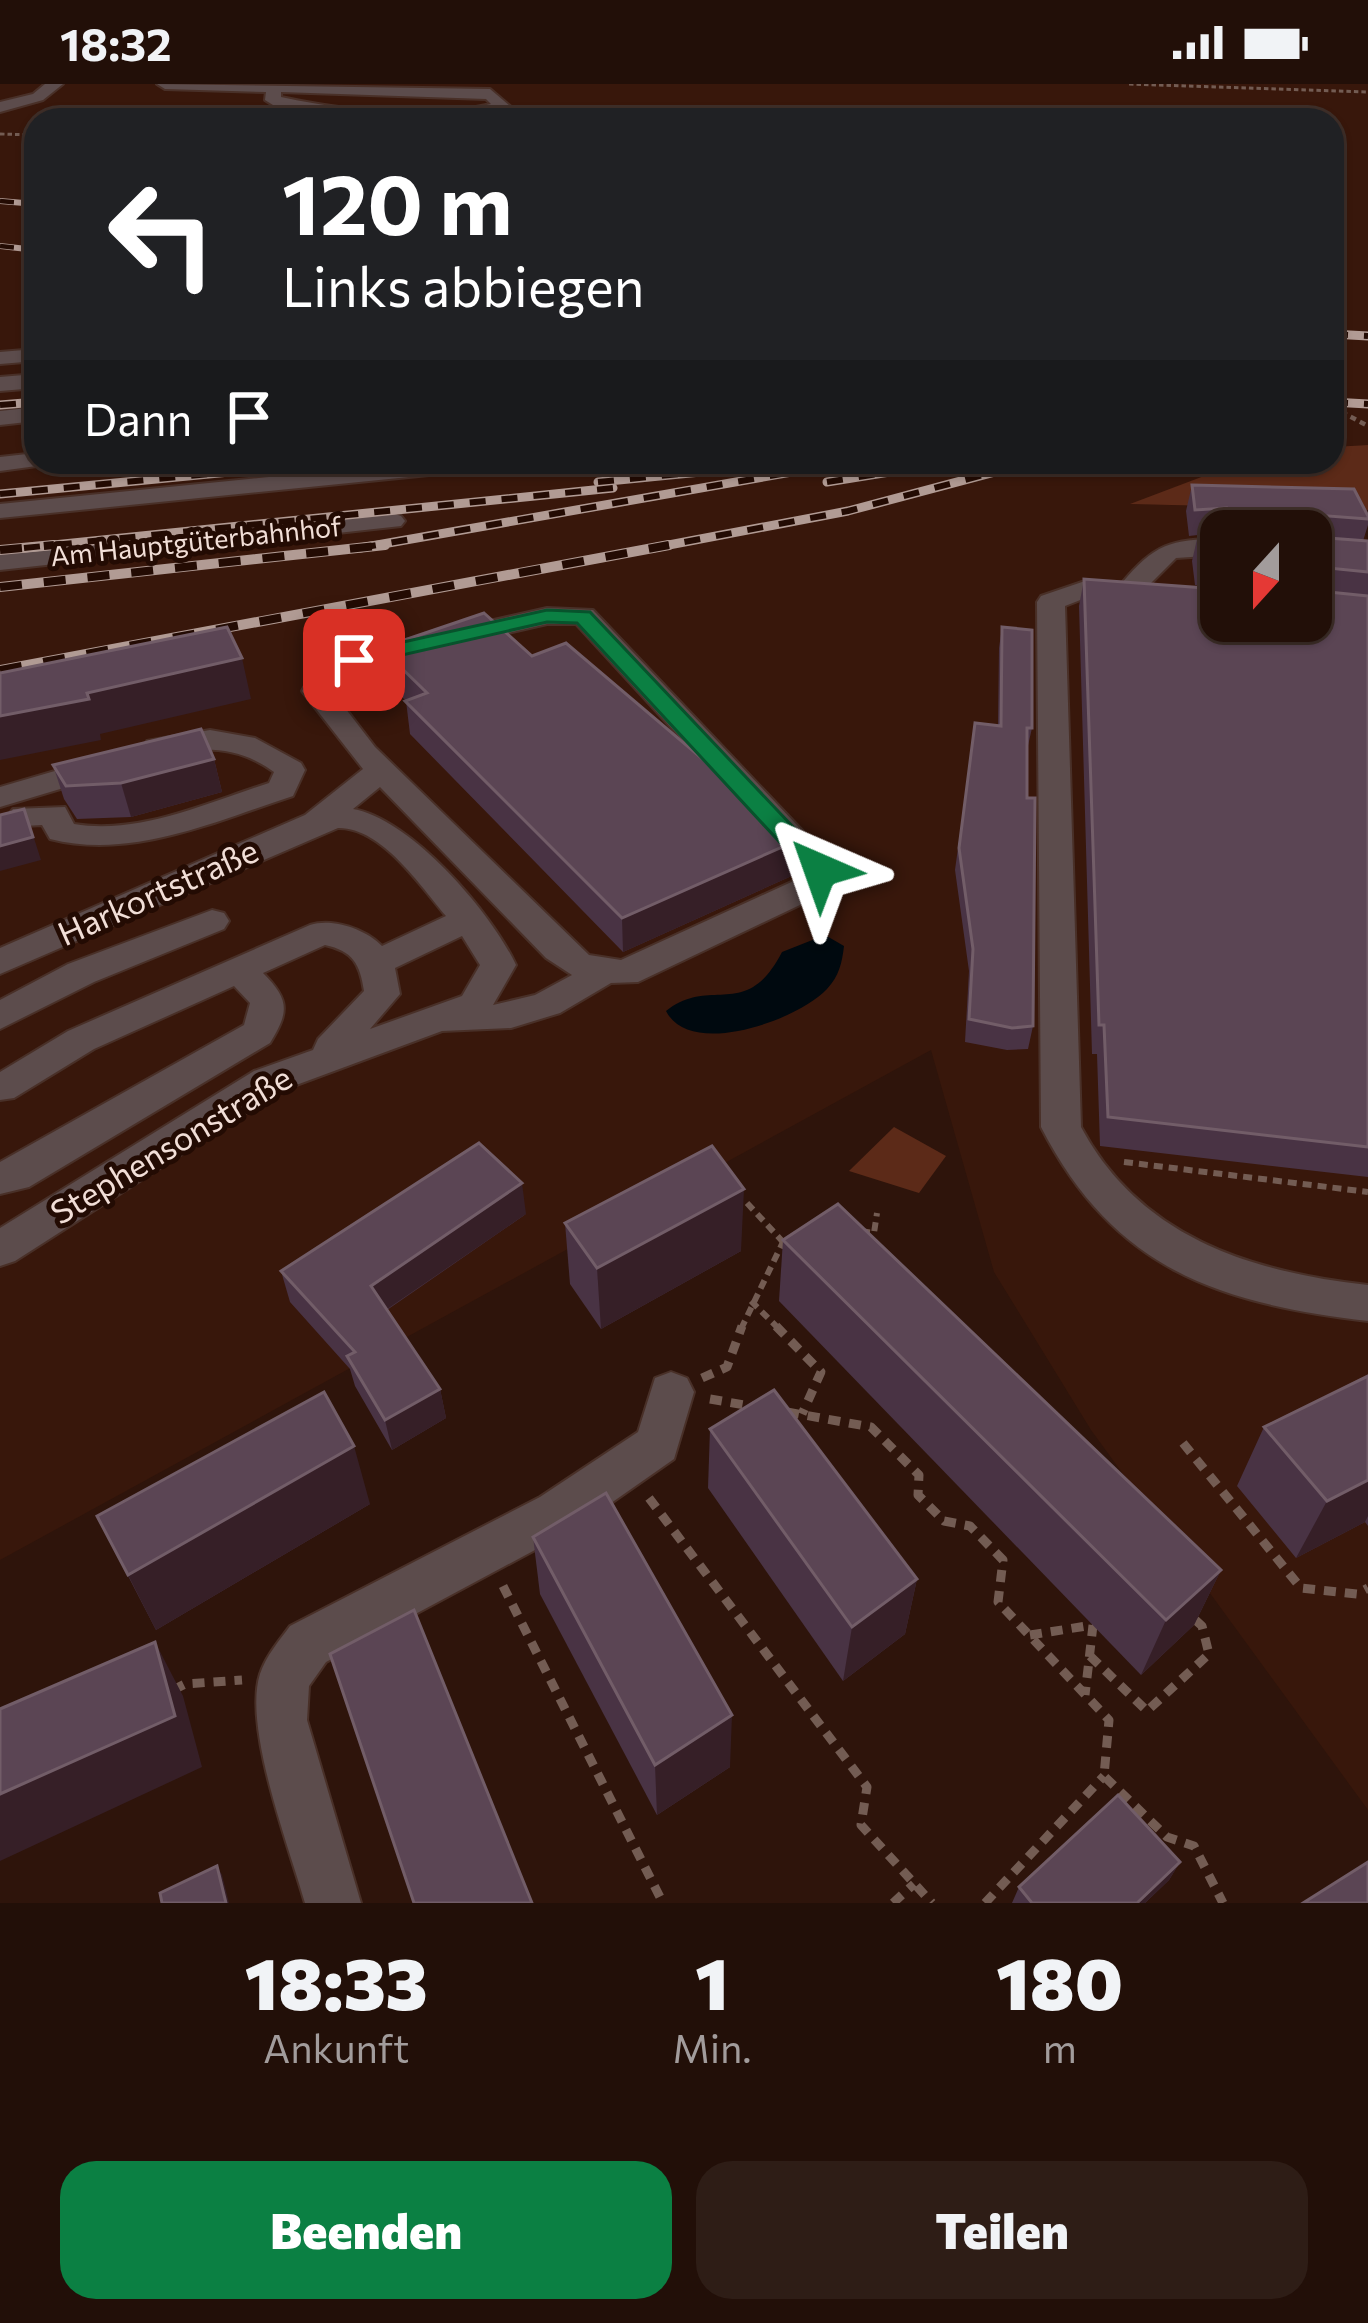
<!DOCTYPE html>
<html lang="de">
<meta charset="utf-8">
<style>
body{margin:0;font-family:Commissioner,sans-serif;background:#2e1d16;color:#f1f3f6;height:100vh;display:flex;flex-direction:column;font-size:45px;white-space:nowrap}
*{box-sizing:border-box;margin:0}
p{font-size:39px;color:#a29c9c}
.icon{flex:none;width:66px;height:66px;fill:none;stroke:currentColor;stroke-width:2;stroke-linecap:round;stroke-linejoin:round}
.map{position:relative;height:1819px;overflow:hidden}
.side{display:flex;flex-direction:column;background:#220f08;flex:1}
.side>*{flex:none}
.banner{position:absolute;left:24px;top:24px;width:1320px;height:366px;border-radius:36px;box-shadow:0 3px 9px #0004,0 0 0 3px #3f2f29;background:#202124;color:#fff;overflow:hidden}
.needle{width:78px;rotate:201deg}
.fabs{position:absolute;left:1200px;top:426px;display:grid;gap:24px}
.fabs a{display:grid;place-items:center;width:132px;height:132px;border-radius:24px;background:#220f08;box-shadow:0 3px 9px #0004,0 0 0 3px #3f2f29;font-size:60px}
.pin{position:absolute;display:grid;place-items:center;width:102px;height:102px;color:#fff;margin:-51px;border-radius:24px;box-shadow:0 6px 18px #0006}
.me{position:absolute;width:132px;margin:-66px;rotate:317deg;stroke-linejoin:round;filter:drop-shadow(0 0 9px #0008)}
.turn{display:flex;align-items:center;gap:42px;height:252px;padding:0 60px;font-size:54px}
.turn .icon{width:156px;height:156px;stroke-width:2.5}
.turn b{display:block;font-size:84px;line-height:102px}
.then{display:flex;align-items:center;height:114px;padding:0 60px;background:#0003;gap:24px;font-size:45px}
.eta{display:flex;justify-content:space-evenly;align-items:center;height:204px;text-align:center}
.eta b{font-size:72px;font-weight:800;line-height:84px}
.action{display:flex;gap:24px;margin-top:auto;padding:24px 60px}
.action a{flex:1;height:138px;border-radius:36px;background:#0b8043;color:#fff;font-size:48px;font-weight:800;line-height:138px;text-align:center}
.action a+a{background:#2e1d16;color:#f1f3f6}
.status{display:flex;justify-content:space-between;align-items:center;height:84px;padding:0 60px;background:#220f08;direction:ltr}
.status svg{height:33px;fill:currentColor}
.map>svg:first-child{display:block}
</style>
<div class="status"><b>18:32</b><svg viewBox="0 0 49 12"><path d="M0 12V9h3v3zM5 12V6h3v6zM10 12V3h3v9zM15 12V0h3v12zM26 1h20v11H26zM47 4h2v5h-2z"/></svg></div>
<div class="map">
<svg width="1368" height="1819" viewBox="0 0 1368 1819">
<rect width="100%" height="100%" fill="#2e140b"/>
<!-- built -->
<path fill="#38170b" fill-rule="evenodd" d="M0,0h1368v361l-36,2v-327h-1296v342h1205l-108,42 226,6 9,32v1268l-277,-380 -97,-158 -63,-222 -931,510zM1221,447h90v90h-90z"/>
<!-- green -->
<g fill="#5c2a18">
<path d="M1368,361v65l-238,-6 111,-42h91v-15z"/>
<path d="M894,1043l52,29 -27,37 -70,-22z"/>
</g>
<!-- water -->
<path fill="#00090f" d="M825,851l19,11c-2,17 -5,30 -17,43 -29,31 -137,70 -161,22 45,-36 80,11 116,-59z"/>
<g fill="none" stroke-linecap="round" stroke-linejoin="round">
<!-- minor casing -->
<g stroke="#493028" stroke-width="4">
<g id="minor">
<path d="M45,0h18l-20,16 -43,12v-10l33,-8z"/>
<path d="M157,0l333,5 20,17c-52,32 -178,11 -237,-1l-8,-5 1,-8 -101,-3zM281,8l205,7 5,5c-67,16 -144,7 -210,-7z"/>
<path d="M36,265v12l-36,3v-12z"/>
<path d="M36,290v14l-36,3v-14z"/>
<path d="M36,323v14l-36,4v-14z"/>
<path d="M36,369v9h11l-3,3 -44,6v-14z"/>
<path d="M417,378h84l-12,7 -489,49v-14z"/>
<path d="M392,429l9,3 4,5 -4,5 -401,44v-16z"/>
<path d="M1221,455v16l-45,3 -28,28 73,5v16l-133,-10 -23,9 16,521c59,110 169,145 287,158v36c-151,-18 -254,-52 -327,-194l-4,-525 4,-6 44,-15 36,3c34,-40 49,-45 100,-45z"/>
<path d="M547,524l46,2 239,252 5,8 -14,24 -185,88 -27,1 -51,30 -49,15 -69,3 -162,60 -265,170 -15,5v-38l254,-157 59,-21 5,-11 46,-48c-4,-27 -11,-40 -39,-46l-62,28c27,27 26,39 7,70l-241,144 -29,7v-32l244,-137 6,-22 -16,-17 -140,63 -80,49 -14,2v-28l68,-41 242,-106c23,-7 55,4 72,21l64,-30c-26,-31 -65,-89 -108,-88l-338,146v-26l305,-133 58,-46 -61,-78 14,-25 28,-12zM547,540h29l227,247 -5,8 -177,81 -32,-5 -214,-208 -43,-56 6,-14 25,-11zM380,703l166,171 26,17 -37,20 -42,10 23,-40c-25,-53 -105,-146 -163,-156zM462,852l18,29 -18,31 -92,33 30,-35 -5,-26z"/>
<path d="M210,646l45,8 46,25 4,7 -12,26c-77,25 -161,64 -243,43l-8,-14 -18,1 -16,-10 5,-7 52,-2 9,17c66,11 134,-22 195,-41l5,-11c-37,-27 -73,-26 -116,-16l-15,-9 4,-6z"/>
<path d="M106,672l15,9 -4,7 -117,35v-20z"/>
<path d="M212,826l12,3 5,8 -5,8 -130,53 -94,47v-29l68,-36z"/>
<path d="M671,1288l16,6 7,14 -20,67 -100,70 -248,133 -17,24 -2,34 54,183h-56c-16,-56 -62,-176 -45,-229 6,-18 19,-33 30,-48l250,-129 98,-65 17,-54z"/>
</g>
</g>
<!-- path-far3 -->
<g stroke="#735c53" stroke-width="3" stroke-dasharray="4.5 3" stroke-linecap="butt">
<path d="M1129,0l239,8"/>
<path d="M0,50l36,1"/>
</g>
<!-- path-far2 -->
<path stroke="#735c53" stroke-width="4.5" stroke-dasharray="6 4.5" stroke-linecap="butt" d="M1332,323l36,19"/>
<!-- path-far1 -->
<g stroke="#735c53" stroke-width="6" stroke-dasharray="9 6" stroke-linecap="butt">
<path d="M1124,1078l244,30"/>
<path d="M747,1119l36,39"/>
<path d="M861,1147l13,2 3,-20"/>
<path d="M751,1217l28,28"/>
<path d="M741,1245l42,-87 8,-4"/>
</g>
<!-- path -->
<g stroke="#735c53" stroke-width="9" stroke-dasharray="12 9" stroke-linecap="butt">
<path d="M776,1242l45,46 -19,42"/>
<path d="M702,1294l25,-11 15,-41"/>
<path d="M710,1315l46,8"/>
<path d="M787,1328l84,15 48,48 -1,20 26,26 26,5 33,34 -5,42 111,118 -5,56 63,61 27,9 29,57"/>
<path d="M1183,1359l118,145 56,6 11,-6"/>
<path d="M649,1414l218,289 -6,38 71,78"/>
<path d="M503,1502l160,317"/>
<path d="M1030,1551l63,-10 -8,70"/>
<path d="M1090,1572l57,55 62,-57 -7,-28 -10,-9"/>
<path d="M173,1606l12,-6 57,-4"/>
<path d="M893,1819l21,-19"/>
<path d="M985,1819l119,-127"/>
</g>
<!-- minor -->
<use href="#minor" fill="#5c4c4c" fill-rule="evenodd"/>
<!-- rail-far2 casing -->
<g stroke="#b19b94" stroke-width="6">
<g id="rail-far2">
<path d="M0,117l36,3"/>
<path d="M0,162l36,4"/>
</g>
</g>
<!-- rail-far1 casing -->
<g stroke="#b19b94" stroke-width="9">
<g id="rail-far1">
<path d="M1332,250l36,2"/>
<path d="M1332,318l36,2"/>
<path d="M0,321l36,-3"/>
<path d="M598,398l113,-11"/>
<path d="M827,398l125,-20"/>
<path d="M0,410l334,-32"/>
<path d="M24,464l589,-60"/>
<path d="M360,464l489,-86"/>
<path d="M653,464l195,-37 184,-49"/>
</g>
</g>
<!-- rail casing -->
<g stroke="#b19b94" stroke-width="10">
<g id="rail">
<path d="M0,466l54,-5"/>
<path d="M0,503l385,-42"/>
<path d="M0,586l669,-125"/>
</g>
</g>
<!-- rail-far2 -->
<use href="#rail-far2" stroke="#230b03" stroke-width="4.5" stroke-dasharray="14" stroke-linecap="butt"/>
<!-- rail-far1 -->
<use href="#rail-far1" stroke="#230b03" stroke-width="6" stroke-dasharray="16" stroke-linecap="butt"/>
<!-- rail -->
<use href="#rail" stroke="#230b03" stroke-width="8" stroke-dasharray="22" stroke-linecap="butt"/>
</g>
<!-- wall -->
<g fill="#493344" fill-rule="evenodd">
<path d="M1192,401l176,31v9l-5,16h5v636l-268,-31 -3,-92h-5l-13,-448 5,-27 120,9v-2l-9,-1 -3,-24 6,-26 -9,1 -3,-25zM1221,447h90l-90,90z"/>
<path d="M1002,543l30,101 -5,22 6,276 -5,23 -21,1 -42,-8 4,-71 -14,-101 20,-147 23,2 1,-77z"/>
<path d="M381,564l151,8 266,184 -2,34 -173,78 -213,-218 -4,-33 -20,-20z"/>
<path d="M214,675l8,33 -91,25 -54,2 -13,-20 -11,-34z"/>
<path d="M526,1130l-139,96 53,79 6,29 -54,32 -37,-64 -5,-17 -60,-67 -9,-31z"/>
<path d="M565,1139l176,28 -140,78 -31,-45z"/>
<path d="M783,1156l438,330 -27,55 -53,50 -362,-374z"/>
<path d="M1368,1292v150l-3,-4 -69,36 -59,-72 27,-59z"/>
<path d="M710,1345l207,150 -12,55 -62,47 -135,-193z"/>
<path d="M370,1420l-214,126 -59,-114z"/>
<path d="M533,1453l197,230 -73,48 -117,-221z"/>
<path d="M1180,1778l-11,18 -24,23h-133l7,-16z"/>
</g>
<!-- shaded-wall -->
<g fill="#361f27">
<path d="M242,574l9,41 -151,35 1,6 -101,20v-44l87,-23z"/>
<path d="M214,675l8,33 -91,25 -10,-34z"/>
<path d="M32,748l9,28 -41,11v-25z"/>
<path d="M798,756l-2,34 -173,78 -1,-34z"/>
<path d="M522,1099l4,31 -149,102 -6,-30z"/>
<path d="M744,1105l-3,62 -140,78 -4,-61z"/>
<path d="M440,1305l6,29 -54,32 -7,-30z"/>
<path d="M354,1362l16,58 -214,126 -28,-55z"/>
<path d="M1368,1396v36l-3,6 -69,36 31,-57z"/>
<path d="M1221,1486l-27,55 -53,50 25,-55z"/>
<path d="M917,1495l-12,55 -62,47 9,-54z"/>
<path d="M155,1558l28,54 19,71 -202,94v-67z"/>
<path d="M732,1631l-2,52 -73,48 -2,-50z"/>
<path d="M1180,1778l-11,18 -24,23h-8z"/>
<path d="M217,1782l5,9 7,28h-3z"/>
</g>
<!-- building -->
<g fill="#5b4554" stroke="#725d68" stroke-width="3">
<path d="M1192,401l162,4 14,27v3l-52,-4 -1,22 53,4v31l-49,-5 -4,4v16l4,4 49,5v551l-260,-30 -4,-92h-5l-15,-446 122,9 -1,-5h16v38h90v-90h-80l1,-18 -5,-5 -32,2z"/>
<path d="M1221,449v27l-19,-2 -3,-23z"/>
<path d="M484,529l48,43 34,-13 232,197 -176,78 -217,-217 22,-8 -46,-45z"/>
<path d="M227,543l15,31 -155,35 2,6 -89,17v-43z"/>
<path d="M1002,543l30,3v98h-5v70h8l-2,228 -21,2 -43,-9 4,-70 -14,-101 16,-125 26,3z"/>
<path d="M201,645l13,30 -93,24 -55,3 -13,-21z"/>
<path d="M24,725l9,28 -33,9v-31z"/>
<path d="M479,1059l43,40 -151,103 69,103 -55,31 -38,-64 8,-4 -74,-81z"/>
<path d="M712,1062l32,43 -147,79 -32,-45z"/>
<path d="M838,1120l383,366 -55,50 -383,-380z"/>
<path d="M1368,1292v104l-41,21 -63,-74z"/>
<path d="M774,1306l143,189 -65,48 -142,-198z"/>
<path d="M324,1308l30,54 -226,129 -31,-59z"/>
<path d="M606,1409l126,222 -77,50 -122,-228z"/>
<path d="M414,1526l118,293h-118l-84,-249z"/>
<path d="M155,1558l20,74 -175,78v-85z"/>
<path d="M1118,1711l62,67 -43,41h-105l-13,-16z"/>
<path d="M1368,1778v41h-65z"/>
<path d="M217,1782l9,37h-64l-2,-10z"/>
</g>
<!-- route -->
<path fill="#0b8043" stroke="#07532c" stroke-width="3" d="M547,526l43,2 239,253 3,5 -3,6h-18l-234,-253 -30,-1 -193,44 -11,-6 11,-7z"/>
<g text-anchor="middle" stroke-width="10" stroke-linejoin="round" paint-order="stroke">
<!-- far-street labels -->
<g font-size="27" fill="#f1ded7" stroke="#230b03">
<text transform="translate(196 458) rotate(-6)" y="9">Am Hauptgüterbahnhof</text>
</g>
<!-- street labels -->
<g font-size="33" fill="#f1ded7" stroke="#230b03">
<text transform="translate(158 808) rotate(-24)" y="12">Harkortstraße</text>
<text transform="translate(171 1061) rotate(-31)" y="12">Stephensonstraße</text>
</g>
</g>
</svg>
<div class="fabs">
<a><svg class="needle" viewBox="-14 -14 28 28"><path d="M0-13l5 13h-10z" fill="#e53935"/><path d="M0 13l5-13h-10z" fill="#a29c9c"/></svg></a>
</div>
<div class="pin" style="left:354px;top:576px;background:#d93025"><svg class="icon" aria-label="arrive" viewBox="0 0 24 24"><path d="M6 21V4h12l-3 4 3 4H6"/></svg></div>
<svg class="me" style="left:820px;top:786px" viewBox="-20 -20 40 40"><path d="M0-17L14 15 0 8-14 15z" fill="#0b8043" stroke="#fff" stroke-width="4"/></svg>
<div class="banner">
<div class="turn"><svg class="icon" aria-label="left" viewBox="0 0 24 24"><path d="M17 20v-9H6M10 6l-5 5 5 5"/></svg><div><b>120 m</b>Links abbiegen</div></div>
<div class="then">Dann<svg class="icon" aria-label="arrive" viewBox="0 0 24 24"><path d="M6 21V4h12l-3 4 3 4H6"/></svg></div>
</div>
</div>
<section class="side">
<div class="eta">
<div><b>18:33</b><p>Ankunft</p></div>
<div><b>1</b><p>Min.</p></div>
<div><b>180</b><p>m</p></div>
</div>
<div class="action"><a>Beenden</a><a>Teilen</a></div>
</section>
